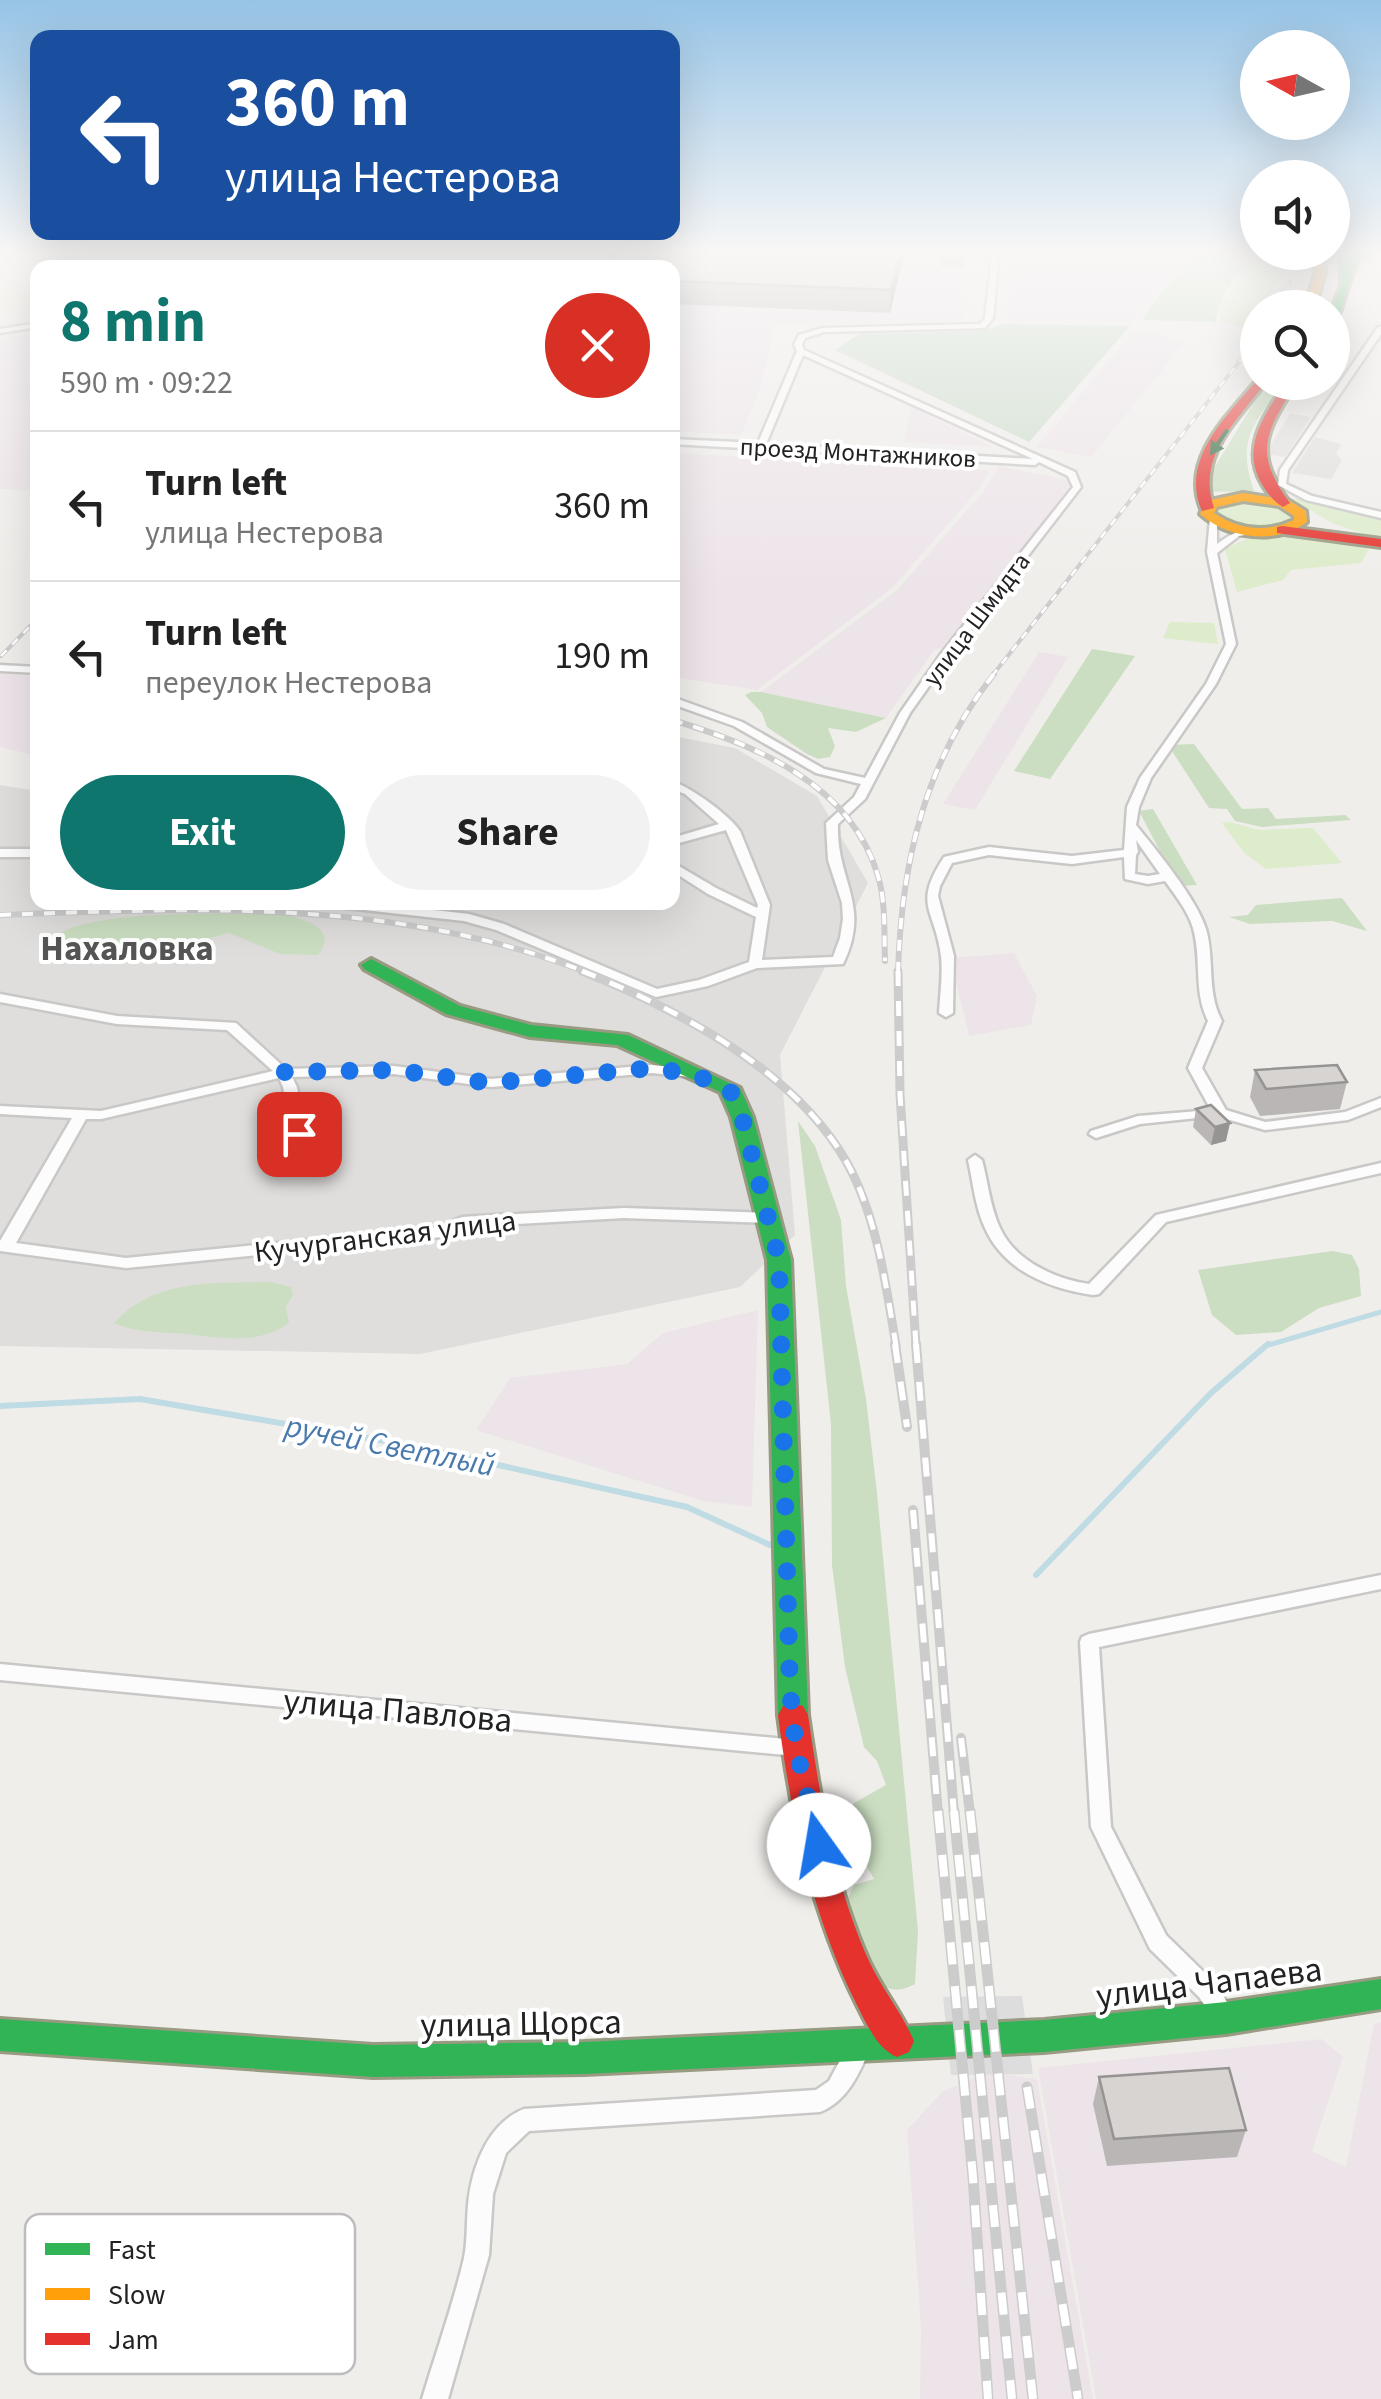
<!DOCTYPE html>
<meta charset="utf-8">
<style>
body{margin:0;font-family:"Source Sans 3",sans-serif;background:#f2f2f2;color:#222;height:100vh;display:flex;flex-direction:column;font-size:38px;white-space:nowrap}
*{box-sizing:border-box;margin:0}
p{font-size:32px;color:#767676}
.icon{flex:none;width:55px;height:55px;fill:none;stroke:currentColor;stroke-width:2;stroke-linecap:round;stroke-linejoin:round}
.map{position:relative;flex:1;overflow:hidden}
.side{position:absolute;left:30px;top:260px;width:650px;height:650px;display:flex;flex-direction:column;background:#fff;border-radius:20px;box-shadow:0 10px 40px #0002}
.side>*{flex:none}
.top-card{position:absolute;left:30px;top:30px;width:650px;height:210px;border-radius:20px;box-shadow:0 10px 40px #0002;background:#1a4fa0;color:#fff;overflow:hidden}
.needle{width:65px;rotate:278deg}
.fabs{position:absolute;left:1240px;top:30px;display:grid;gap:20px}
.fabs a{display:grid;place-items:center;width:110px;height:110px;border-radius:50%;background:#fff;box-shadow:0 10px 40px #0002;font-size:50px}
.pin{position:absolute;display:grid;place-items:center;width:85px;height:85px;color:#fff;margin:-42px;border-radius:20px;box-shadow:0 5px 15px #0006}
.me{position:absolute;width:110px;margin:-55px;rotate:347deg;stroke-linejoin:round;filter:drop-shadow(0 0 8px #0008)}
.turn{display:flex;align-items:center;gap:35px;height:210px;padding:0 30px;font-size:45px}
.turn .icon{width:130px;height:130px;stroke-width:2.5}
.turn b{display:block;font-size:70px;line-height:85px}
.round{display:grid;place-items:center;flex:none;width:105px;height:105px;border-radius:52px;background:#f2f2f2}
.head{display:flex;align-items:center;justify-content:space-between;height:170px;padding:0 30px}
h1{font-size:60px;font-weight:700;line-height:75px;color:#0f766e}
.cta{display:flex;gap:20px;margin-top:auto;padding:20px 30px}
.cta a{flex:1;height:115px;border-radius:60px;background:#0f766e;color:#fff;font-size:40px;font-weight:700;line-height:115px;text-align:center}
.cta a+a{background:#f2f2f2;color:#222}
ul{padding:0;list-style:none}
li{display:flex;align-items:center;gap:30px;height:150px;padding:0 30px;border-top:2px solid #e0e0e0}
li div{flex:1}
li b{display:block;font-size:38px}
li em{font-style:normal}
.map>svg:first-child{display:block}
</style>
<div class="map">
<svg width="1381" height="2399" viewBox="0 0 1381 2399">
<rect width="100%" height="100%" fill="#f0eeeb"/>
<!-- residential -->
<path fill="#dfdedc" d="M673,736l62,12 82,48 51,87 -88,172 15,180 -55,52 -320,67 -420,-8v-561l37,6 1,111h634z"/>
<!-- industrial -->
<g fill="#ede4e9">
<path d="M431,249h540l-9,72 -186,4 -17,66 -18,44 -68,-4 -1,-163h-291l15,-12 30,-1z"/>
<path d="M1012,249h174l-10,23 -28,28 -15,22 -124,-1z"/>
<path d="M1134,331l24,3 25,10 -92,113 -54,-10z"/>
<path d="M37,333v158l-37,-2v-150z"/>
<path d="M911,407h1l81,40 -89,-5z"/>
<path d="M672,453h1l317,17 -11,19 -87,99 -135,102 -84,-13z"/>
<path d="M999,466l74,15 -122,166 -16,2 -49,69 -125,-26 136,-102 87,-99z"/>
<path d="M1039,652l29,5 -93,153 -32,-6z"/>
<path d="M0,674l37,2v80l-37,-9z"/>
<path d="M1014,953l23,43 -6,29 -62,11 -19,-78z"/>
<path d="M758,1310l-6,197 -49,-6 -227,-71 34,-52 117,-14 36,-31z"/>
<path d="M1381,2022v377h-285l-58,-331 284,-29 21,18 -31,94 34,16 28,-143z"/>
<path d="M1001,2074l36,5 56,320h-173l1,-72 -14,-197 35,-38 39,-17z"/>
</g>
<!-- farmland -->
<path fill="#efefdf" d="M0,249h154l-20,18 -96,1 -1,41 -37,6z"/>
<!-- grass -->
<g fill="#ddeccb">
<path d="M1249,249l35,4 -9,37 -9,17 -8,1 -1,13 -6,8 -32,-8c2,-28 27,-43 30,-72z"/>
<path d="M1298,498l83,19v23l-49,-17 -41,-24z"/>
<path d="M1239,500l26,1 29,12 -1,9c-31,8 -51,8 -80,-9l6,-9z"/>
<path d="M1279,535l34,1 56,13 -8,14 -70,7 -8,10 -46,12 -12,-43 27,-13z"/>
<path d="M1170,622l44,1 4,21 -55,-6z"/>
<path d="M1230,822l29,8 54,-2 29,35 -76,6 -22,-16 -22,-30z"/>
</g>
<!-- forest -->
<g fill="#cbdec1">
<path d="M1195,249h51c-4,29 -28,43 -30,73l-73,-2c15,-32 37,-37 52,-71z"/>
<path d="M1266,383h18c-30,41 -48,55 -30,108l-48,1 -3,-6z"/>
<path d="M1092,649l43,7 -85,123 -36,-8z"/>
<path d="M751,692h10l125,26 -30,14 -28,-4 7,18 -5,11 -12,2 -11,-5 -40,-27 -5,-14 -17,-18z"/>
<path d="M1194,744l48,65 26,-1 8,11 69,-4 6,5 -89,7 -27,-6 -8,-12 -18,-1 -41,-63z"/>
<path d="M1153,809l44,76 -19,1 -39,-75z"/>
<path d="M1342,898l25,33 -35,-10 -82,3 -21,-7 19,-2 8,-10z"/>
<path d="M282,914c20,5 58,13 36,41l-38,-1 -51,-21 -96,25 -83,-18c34,-33 181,-25 232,-26z"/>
<path d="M798,1121l17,25 26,74 5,66 20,113 11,94 41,438 -3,53c-47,27 -58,-50 -69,-82l8,-17 20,-6 -30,-53 10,-23 32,-18 -9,-24 -13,-14 -19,-80 -13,-102 -1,-141z"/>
<path d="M1333,1251l19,4 7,14 2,27 -42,12 -38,24 -45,3 -24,-20 -14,-45z"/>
<path d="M271,1282l20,5 2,8 -7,12 3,16c-35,25 -75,13 -114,10 -22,-1 -40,-1 -61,-10 41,-45 100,-40 157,-41z"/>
</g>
<!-- cemetery -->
<path fill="#cadbca" d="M1005,324l125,2 -101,116 -194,-92 24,-16 122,-3z"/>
<!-- parking -->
<g fill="#e0dfde">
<path d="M1290,414l21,3 -26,40 -20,-3z"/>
<path d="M1315,437l27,7 -6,9 6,7 -11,19 -39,-6z"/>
</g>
<!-- pier -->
<path fill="#dedddd" d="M1022,1996l11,78 -82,1 -8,-78z"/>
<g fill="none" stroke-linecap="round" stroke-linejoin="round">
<!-- stream-far1 -->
<path stroke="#bfdbe3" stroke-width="5" d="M1265,1346l116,-34"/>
<!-- stream -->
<g stroke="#bfdbe3" stroke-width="6">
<path d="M0,1406l140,-7 268,46 279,62 83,38"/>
<path d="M1036,1575l175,-182 57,-49"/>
</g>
<!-- street casing -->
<g stroke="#c9c8c7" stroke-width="5">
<g id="street">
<path d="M182,249h7l-18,19h-7z"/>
<path d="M993,249h6l-6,69 -8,10 -161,4 -19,6 -3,7 2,5 271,122 6,15 -132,171 -39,55 -45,86 -27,25c-2,58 34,80 5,140l-86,4 -49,18 -52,11 -160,-67 -32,-9 -145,-16 -2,-3h46l106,12 35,10 153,65 42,-9 50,-18 7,-45 -48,-23 -36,-23v-9l44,26 41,20 1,-3 -32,-75 -54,15v-7l47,-14 -34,-30 -13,-5v-8c20,7 57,34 68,50l30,74 -8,55 71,-3 7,-19 3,-19 -1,-16 -14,-43 -2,-37 28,-26 7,-13 -45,-11 -82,-47 -62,-22v-7l70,25 82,47 41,9 35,-65 41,-59 132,-167 -5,-11 -29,-14 -4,3 -363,-21v-5l86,4 39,-92 -3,-6 5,-10 24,-7 157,-4 5,-6zM803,355l230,104 -267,-15z"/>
<path d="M38,323v4l-38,6v-4z"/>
<path d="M1378,327h3v7l-93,136 -2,14 26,12 69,16v6l-75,-18 -28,-15 2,-15z"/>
<path d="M1210,518l7,2v24c14,-10 28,-19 45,-12l-23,4 -22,17 19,91 -20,40 -65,94 -12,29 -3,18c21,26 60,73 70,104 9,31 0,62 16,92l-20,47 24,42 39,12 80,-10 36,-14v9l-33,13 -83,10 -49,-14 -76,8 -44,14 -7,-4 2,-3 47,-15 73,-6 -23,-42 20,-47c-15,-30 -6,-61 -15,-93 -5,-17 -18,-33 -28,-47l-17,3 -23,-5 -1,-22 -52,7 -83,-9 -37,8 -12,23 -2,10 16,60 -1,57 -7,4 -7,-4c1,-19 4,-38 2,-57 -6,-48 -29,-50 3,-99l4,-1 41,-9 83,9 52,-6 3,-43 13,-29 66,-94 20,-40 -19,-92zM1136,840l24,34 -12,2 -13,-2 1,-19 2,-3z"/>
<path d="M0,665l38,2v6l-38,-2z"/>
<rect x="0" y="849" width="38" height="8"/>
<path d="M0,994l117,22 119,7 50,46 108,-3 97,13 161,-14 39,4 7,4 -7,4 -39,-4 -161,14 -97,-13 -102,3 5,10 9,47 -7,4 -7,-4 -9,-47 -4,-9 -178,41h-15l-70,124 110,15 313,-31 23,-10 162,-9 147,5 8,5 -8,5 -147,-5 -159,9 -23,10 -316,31 -126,-17v-10l72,-123 -72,-4v-8l101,5 172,-40 -46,-41 -110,-6 -117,-22z"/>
<path d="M975,1155l7,5c6,22 8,47 18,68 15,33 55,51 89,56l67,-69 225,-52v10l-215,49 -67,72 -6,1c-43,-6 -89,-24 -108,-67 -10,-21 -12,-46 -17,-68z"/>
<path d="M1381,1575v14l-282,58 12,180 55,108 49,48 20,32 -3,7 -8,3 -8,-3 -17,-25 -49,-48 -59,-122 -11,-185 2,-5 7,-3z"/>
<path d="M0,1664l796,76 7,2 3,6 -3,6 -7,2 -796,-76z"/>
<path d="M860,2035l8,3 3,8c-11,26 -23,55 -51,66l-291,19 -23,22 -13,41 -4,61 -41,144h-26c14,-47 31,-94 42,-141 4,-20 2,-42 5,-62 5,-34 21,-74 55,-87l292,-19 13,-9 23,-43z"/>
</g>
</g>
<!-- fast casing -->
<g stroke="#999a82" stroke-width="6">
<g id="fast">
<path d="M1340,249h10v6l19,-6 7,3c-5,2 -12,2 -16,5 -6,5 -17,50 -23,63l-5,3v-15l9,-22z"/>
<path d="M371,959l89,47 71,19 97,10 112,53 13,29 38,143 17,455 -5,9 -10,3 -10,-3 -5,-9 -11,-455 -36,-143 -11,-25 -103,-47 -87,-8 -84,-23 -82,-45 -3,-4z"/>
<path d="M1381,1979v30l-155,25 -182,18 -460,22 -211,3 -373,-26v-32l373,26 211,-3 460,-22 182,-18z"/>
</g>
</g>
<!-- slow casing -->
<g stroke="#999a82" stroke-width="6">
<g id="slow">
<path d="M1313,252h10l2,21 -10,35h-10l10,-35z"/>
<path d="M1243,493l45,7 18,11 1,11c-30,23 -79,17 -107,-8l6,-13zM1243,501l36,5 15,10v4c-28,13 -55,10 -80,-7l3,-6z"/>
</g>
</g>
<!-- jam casing -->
<g stroke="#999a82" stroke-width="6">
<g id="jam">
<path d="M1257,380l9,2c-29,39 -70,74 -52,126l-12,3c-23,-51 25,-95 55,-131z"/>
<path d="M1286,382h11c-31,50 -45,70 -7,121l-7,4c-9,-5 -16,-14 -21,-23 -22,-37 3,-70 24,-102z"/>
<path d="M1282,526l99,13v8l-104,-14v-6z"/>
<path d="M793,1703l10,3 5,9c12,83 26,169 61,246 13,28 33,52 45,80l-5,11 -12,5c-20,-8 -31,-34 -41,-54 -45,-91 -65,-187 -78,-288l5,-9z"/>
</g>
</g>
<!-- street -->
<use href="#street" fill="#fdfcfc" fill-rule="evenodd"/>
<!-- fast -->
<use href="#fast" fill="#30b455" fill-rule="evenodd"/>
<!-- slow -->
<use href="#slow" fill="#ff9f0a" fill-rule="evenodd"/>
<!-- jam -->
<use href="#jam" fill="#e5322d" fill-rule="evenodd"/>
<!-- rail-far4 casing -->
<g stroke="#ccc" stroke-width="4">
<g id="rail-far4">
<path d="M371,268l29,-19"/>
<path d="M584,268l19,-19"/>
<path d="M1279,308l11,-25 3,-31"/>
<path d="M1,656l37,-38"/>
<path d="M992,676l266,-338"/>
</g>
</g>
<!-- rail-far3 casing -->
<g stroke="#ccc" stroke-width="6">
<g id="rail-far3">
<path d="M672,720c84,25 179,64 206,156 8,27 6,57 7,85"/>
<path d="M0,915c200,-7 399,-17 588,58"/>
<path d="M898,973c3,-110 27,-212 96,-299"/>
</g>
</g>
<!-- rail-far2 casing -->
<g stroke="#ccc" stroke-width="9">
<g id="rail-far2">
<path d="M582,971c95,38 211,98 264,190 31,55 40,124 50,185"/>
<path d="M898,971l2,123 16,252"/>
</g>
</g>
<!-- rail-far1 casing -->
<g stroke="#ccc" stroke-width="10">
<g id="rail-far1">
<path d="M895,1344l12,83"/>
<path d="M916,1344l38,470"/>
<path d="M913,1510l25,304"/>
<path d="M961,1738l9,76"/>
</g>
</g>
<!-- rail casing -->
<g stroke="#ccc" stroke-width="11">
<g id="rail">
<path d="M938,1811l35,366 15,222"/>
<path d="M954,1811l58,588"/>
<path d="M970,1811l63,588"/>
<path d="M1027,2087l51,312"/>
</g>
</g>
<!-- rail-far4 -->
<use href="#rail-far4" stroke="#fff" stroke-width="2.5" stroke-dasharray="8" stroke-linecap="butt"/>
<!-- rail-far3 -->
<use href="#rail-far3" stroke="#fff" stroke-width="4" stroke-dasharray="11" stroke-linecap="butt"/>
<!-- rail-far2 -->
<use href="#rail-far2" stroke="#fff" stroke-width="5" stroke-dasharray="15" stroke-linecap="butt"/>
<!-- rail-far1 -->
<use href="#rail-far1" stroke="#fff" stroke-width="6" stroke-dasharray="19" stroke-linecap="butt"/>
<!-- rail -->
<use href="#rail" stroke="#fff" stroke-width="8" stroke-dasharray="22" stroke-linecap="butt"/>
</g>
<!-- wall -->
<g fill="#b9b6b5">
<path d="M617,250h288l-15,63 -218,-9v-36z"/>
<path d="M942,250h24l-2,17h-23z"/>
<path d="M1255,1070l92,12 -7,27 -80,7 -10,-19z"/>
<path d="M1211,1105l15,36 -15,4 -18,-18 3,-18z"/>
<path d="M1099,2077l147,53 -9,27 -130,9 -14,-62z"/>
</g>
<!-- shaded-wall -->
<g fill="#969493">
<path d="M901,250h4l-15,63 1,-23z"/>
<path d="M1230,1123l-4,18 -15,4 4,-18z"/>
</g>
<!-- building -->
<g fill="#d7d4d2" stroke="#969493" stroke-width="2.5">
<path d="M617,250h284l-10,40 -219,-9v-13h-66z"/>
<path d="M1337,1065l10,17 -81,7 -11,-19z"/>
<path d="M1211,1105l19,18 -15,4 -19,-18z"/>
<path d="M1229,2068l17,62 -132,9 -15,-62z"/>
</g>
<!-- one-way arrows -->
<defs><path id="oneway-solid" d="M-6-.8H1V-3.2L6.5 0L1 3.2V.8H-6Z" transform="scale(2.5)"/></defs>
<use fill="#286439" href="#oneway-solid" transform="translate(1219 442) rotate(124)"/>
<!-- sky -->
<linearGradient id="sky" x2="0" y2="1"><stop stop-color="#97c4e6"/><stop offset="0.43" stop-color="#f8f7f6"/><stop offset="1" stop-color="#f8f7f6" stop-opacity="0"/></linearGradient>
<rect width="1381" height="585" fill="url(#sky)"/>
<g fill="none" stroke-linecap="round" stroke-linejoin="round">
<!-- route -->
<path stroke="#1a73e8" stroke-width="18" stroke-dasharray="0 32.4" d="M299,1134l-9,-47 -6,-15 110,-2 96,13 162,-15 39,6 38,14 13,29 37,143 11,430 6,58 23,97"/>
</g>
<g text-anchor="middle" stroke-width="8" stroke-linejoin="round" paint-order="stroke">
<!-- far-street labels -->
<g font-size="25" fill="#222" stroke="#fff">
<text transform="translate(858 452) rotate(3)" y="9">проезд Монтажников</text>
<text transform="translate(976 619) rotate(-53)" y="9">улица Шмидта</text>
</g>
<!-- street labels -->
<g font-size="30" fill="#222" stroke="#fff">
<text transform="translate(385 1236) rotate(-7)" y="10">Кучурганская улица</text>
</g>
<!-- water labels -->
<g font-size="32" font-style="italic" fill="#4a7aab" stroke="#fff">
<text transform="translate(390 1445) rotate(11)" y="11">ручей Светлый</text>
</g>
<!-- quarter labels -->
<g font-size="35" font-weight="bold" fill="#555" stroke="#fff">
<text x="127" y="960">Нахаловка</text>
</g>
<!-- near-street labels -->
<g font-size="35" fill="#222" stroke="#fff">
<text transform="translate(398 1710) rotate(5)" y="12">улица Павлова</text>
<text transform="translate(1209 1982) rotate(-7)" y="12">улица Чапаева</text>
<text transform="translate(521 2023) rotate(-1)" y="12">улица Щорса</text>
</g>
</g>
<!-- legend -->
<rect x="25" y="2214" width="330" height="160" rx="15" fill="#fff" stroke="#bdbdbd" stroke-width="2.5"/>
<rect x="45" y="2243" width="45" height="12" fill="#30b455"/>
<rect x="45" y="2288" width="45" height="12" fill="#ff9f0a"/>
<rect x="45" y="2333" width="45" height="12" fill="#e5322d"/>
<g font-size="28" fill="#222">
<text x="108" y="2259">Fast</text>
<text x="108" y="2304">Slow</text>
<text x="108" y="2349">Jam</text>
</g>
</svg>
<div class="fabs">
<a><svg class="needle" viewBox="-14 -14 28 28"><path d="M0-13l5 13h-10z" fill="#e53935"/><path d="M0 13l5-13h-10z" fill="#767676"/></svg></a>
<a><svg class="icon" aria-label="sound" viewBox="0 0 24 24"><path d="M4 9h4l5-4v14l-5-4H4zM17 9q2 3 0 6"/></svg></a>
<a><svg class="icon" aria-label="search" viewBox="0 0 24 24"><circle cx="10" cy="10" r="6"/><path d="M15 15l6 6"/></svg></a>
</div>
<div class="pin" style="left:299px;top:1134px;background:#d93025"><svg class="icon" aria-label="arrive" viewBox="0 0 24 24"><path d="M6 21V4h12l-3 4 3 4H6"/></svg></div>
<svg class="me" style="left:819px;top:1845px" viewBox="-20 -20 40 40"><circle r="19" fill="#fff"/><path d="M0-13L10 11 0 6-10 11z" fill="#1a73e8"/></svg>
<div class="top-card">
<div class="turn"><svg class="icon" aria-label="left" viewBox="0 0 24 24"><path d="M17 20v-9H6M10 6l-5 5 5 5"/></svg><div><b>360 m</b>улица Нестерова</div></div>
</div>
<section class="side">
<div class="head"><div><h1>8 min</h1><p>590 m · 09:22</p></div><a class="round" style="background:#d93025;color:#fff"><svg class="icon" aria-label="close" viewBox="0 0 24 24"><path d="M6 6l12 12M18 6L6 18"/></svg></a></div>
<ul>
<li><svg class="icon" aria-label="left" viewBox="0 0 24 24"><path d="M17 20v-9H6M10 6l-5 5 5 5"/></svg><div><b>Turn left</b><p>улица Нестерова</p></div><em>360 m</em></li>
<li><svg class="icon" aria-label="left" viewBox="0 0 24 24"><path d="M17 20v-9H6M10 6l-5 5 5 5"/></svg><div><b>Turn left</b><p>переулок Нестерова</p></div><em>190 m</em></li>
</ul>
<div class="cta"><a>Exit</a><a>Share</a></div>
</section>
</div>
